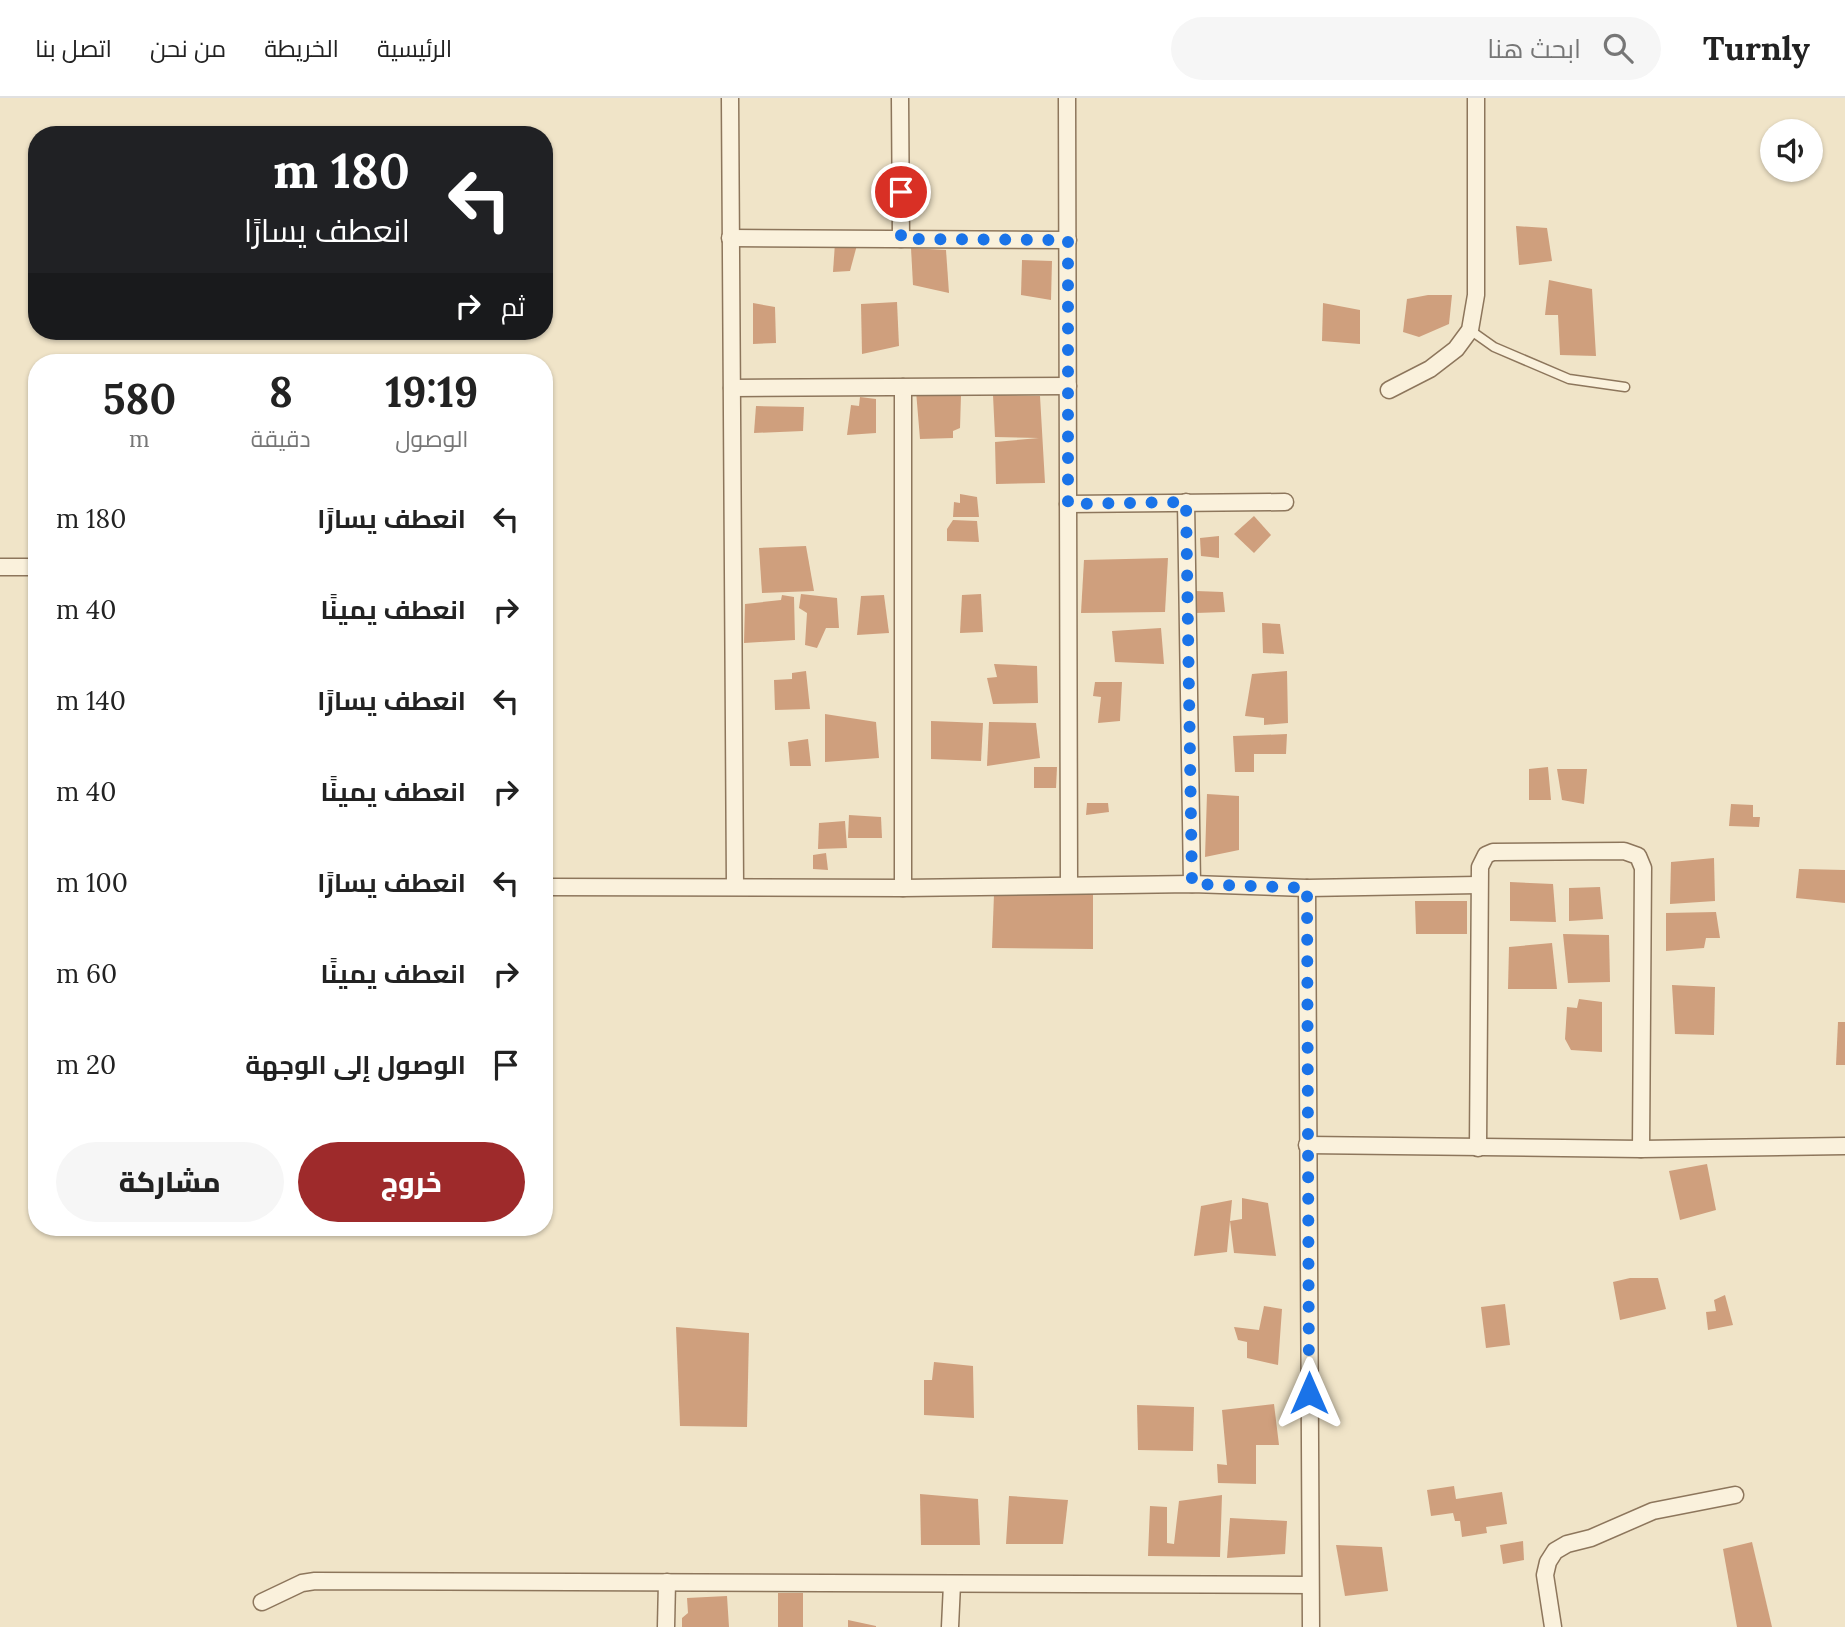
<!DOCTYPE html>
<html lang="ar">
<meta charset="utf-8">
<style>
body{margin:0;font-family:Lora,Cairo,serif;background:#f6f6f6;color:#222;direction:rtl;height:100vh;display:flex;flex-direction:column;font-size:26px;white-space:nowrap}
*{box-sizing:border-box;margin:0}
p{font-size:23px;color:#767676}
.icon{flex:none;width:38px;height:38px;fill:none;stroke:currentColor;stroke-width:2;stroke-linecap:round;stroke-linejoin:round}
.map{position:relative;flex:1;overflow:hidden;direction:ltr}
.drawer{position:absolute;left:28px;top:256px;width:525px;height:882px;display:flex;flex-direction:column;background:#fff;border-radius:28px;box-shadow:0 2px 5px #0004;direction:rtl}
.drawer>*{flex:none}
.guide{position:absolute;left:28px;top:28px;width:525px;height:214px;border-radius:28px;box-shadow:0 2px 5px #0004;direction:rtl;background:#202124;color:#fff;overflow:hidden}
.tools{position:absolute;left:1760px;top:21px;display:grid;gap:14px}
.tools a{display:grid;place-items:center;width:63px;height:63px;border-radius:50%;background:#fff;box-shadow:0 2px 5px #0004;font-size:35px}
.pin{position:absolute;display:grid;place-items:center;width:60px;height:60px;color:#fff;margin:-30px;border:4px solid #fff;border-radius:50%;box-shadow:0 2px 7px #0007}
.me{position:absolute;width:77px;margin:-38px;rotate:0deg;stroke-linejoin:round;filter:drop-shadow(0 0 5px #0008)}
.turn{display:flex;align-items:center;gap:24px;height:147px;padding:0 28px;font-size:32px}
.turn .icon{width:91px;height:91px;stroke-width:2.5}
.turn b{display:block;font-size:49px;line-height:60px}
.then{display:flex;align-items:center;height:66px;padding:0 28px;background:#0003;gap:14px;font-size:26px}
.eta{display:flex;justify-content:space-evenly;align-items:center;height:119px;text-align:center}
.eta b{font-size:42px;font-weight:800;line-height:49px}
.cta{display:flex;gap:14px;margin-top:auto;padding:14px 28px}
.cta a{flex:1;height:80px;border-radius:42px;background:#9e2a2b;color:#fff;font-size:28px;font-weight:800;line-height:80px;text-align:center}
.cta a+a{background:#f6f6f6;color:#222}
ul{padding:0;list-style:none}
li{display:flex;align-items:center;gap:21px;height:91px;padding:0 28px}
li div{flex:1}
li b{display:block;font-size:26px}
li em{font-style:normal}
header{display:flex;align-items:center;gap:42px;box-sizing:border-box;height:98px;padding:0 35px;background:#fff;border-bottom:2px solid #e0e0e0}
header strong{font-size:33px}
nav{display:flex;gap:38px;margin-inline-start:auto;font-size:24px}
.search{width:490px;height:63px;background:#f6f6f6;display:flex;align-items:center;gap:18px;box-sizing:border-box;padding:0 24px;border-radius:38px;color:#767676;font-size:26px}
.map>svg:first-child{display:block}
</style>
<header>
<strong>Turnly</strong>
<div class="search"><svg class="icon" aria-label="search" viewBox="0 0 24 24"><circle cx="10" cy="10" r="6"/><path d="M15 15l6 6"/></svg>ابحث هنا</div>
<nav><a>الرئيسية</a><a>الخريطة</a><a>من نحن</a><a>اتصل بنا</a></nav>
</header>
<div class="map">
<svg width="1845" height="1529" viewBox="0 0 1845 1529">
<rect width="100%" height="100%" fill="#f0e4c8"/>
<!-- building -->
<g fill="#cf9f7d">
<path d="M1516,128l31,2 5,33 -33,4z"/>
<path d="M835,145l22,2 -7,26 -17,1z"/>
<path d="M911,150l35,2 3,43 -36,-8z"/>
<path d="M1022,162l30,1 -1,39 -30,-5z"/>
<path d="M1549,182l43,9 4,67 -36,-1 -2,-40h-13z"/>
<path d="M1428,197h24l-3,29 -30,13 -16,-5 4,-33z"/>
<path d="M897,204l2,44 -37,8 -1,-50z"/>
<path d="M753,205l22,4 1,36 -23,1z"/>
<path d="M1323,205l37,7v34l-38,-3z"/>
<path d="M916,293l45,4 -1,33 -7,3v7l-33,1z"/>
<path d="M993,297l47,1 5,87 -49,1 -1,-42 44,-4 -44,-1z"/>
<path d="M860,299l16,2v34l-29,2 4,-30 8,1z"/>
<path d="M756,308l48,1 -1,24 -49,2z"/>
<path d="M960,396l17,3 2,20h-26l1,-15 6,1z"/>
<path d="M1254,418l17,19 -17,18 -20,-19z"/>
<path d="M953,422l24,1 2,21 -32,-1v-12z"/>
<path d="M1219,438v22l-18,-2 -1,-18z"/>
<path d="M806,448l8,45 -52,2 -3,-45z"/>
<path d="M1168,460l-3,54 -84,1 3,-53z"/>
<path d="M1196,493l27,1 2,20 -29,1z"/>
<path d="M801,496l36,4 2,30h-13l-9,20 -12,-3 2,-32 -8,-5z"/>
<path d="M981,496l2,38 -23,1 2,-38z"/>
<path d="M782,497l12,2 1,43 -51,3 1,-39 36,-4z"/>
<path d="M884,497l5,38 -32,2 4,-39z"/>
<path d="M1262,525l18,1 4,30 -21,-1z"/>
<path d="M1161,530l3,36 -49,-2 -3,-31z"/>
<path d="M994,566l43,2 1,37 -45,1 -6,-26 10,-1z"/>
<path d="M806,573l4,38 -35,1 -1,-30 18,-1v-6z"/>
<path d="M1287,573l1,52 -24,2v-7l-19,-2 7,-42z"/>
<path d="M1095,584h27l-2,39 -22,2 3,-26 -8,-1z"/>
<path d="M825,616l51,8 3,36 -54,4z"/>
<path d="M931,623l52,2 -2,38 -50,-2z"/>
<path d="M989,624l47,1 4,35 -53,8z"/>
<path d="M1287,636l-1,20h-32v18h-19l-2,-36z"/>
<path d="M808,641l3,27h-21l-2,-24z"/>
<path d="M1034,669h23l-1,21h-22z"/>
<path d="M1548,669l3,33h-22v-31z"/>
<path d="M1557,671h30l-3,35 -22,-4z"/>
<path d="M1207,696l32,2v54l-34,7z"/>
<path d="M1087,705h21l1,9 -23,3z"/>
<path d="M1731,706l22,1v12h7l-1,10 -30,-1z"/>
<path d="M849,717l32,2 1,21h-34z"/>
<path d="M845,723l2,27 -29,1 1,-26z"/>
<path d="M826,755l2,17 -15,-1v-14z"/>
<path d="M1714,760l1,43 -45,3 1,-42z"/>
<path d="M1799,771l46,1v33l-49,-5z"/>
<path d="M1510,784l43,2 3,38 -46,-1z"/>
<path d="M1600,789l3,32 -34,2v-33z"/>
<path d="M994,796h99v55l-101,-1z"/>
<path d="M1415,803h52v33h-51z"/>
<path d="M1716,814l4,26h-14l-2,10 -38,3v-38z"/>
<path d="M1563,836l46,1 1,47 -42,1z"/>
<path d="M1552,845l5,46h-49l1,-42z"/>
<path d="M1672,887l43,2 -1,48 -39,-1z"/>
<path d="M1579,901l23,3v50l-31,-2 -6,-11 2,-32 10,1z"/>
<path d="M1838,924h7v43h-9z"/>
<path d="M1707,1066l9,46 -36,10 -11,-49z"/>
<path d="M1242,1100l26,5 8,53 -42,-3 -4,-32 12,-2z"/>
<path d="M1232,1102l-5,52 -33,4 7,-50z"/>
<path d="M1630,1180h28l8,31 -46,11 -7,-38z"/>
<path d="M1725,1197l8,30 -25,5 -2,-18 10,-1 -2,-11z"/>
<path d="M1505,1206l5,41 -24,3 -5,-41z"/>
<path d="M1264,1208l18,3 -4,56 -31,-7v-16l-9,-2 -4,-13 25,3z"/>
<path d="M676,1229l73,6 -2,94 -67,-1z"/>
<path d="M934,1264l39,4 1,52 -50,-3v-35h8z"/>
<path d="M1274,1306l5,41h-23v39l-38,-1 -1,-19 10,1 -5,-55z"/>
<path d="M1137,1307l57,2 -1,44 -55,-1z"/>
<path d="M1454,1388l2,13 46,-7 5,32 -21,3 1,6 -25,4 -2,-16h-5l-2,-8 -22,3 -4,-26z"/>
<path d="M920,1396l58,5 2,46h-59z"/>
<path d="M1222,1397l-2,62 -72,-1 2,-50 17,1v36l7,1 5,-43z"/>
<path d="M1009,1398l59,4 -5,44h-57z"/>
<path d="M1230,1420l57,3 -2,33 -58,4z"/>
<path d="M1523,1443l1,19 -21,4 -3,-19z"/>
<path d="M1752,1444l20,85h-35l-14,-78z"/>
<path d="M1336,1447l46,2 6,44 -43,5z"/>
<rect x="778" y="1495" width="25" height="34"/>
<path d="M727,1498l2,31h-47v-9l6,-5 -1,-15z"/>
<path d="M848,1522l28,6v1h-28z"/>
</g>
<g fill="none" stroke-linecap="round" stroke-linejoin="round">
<!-- service casing -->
<g stroke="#8d765c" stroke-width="11">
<path id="service" d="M1470,232l24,17 75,32 56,8"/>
</g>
<!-- minor casing -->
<g stroke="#8d765c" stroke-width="19">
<g id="minor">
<path d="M730,0l5,788"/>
<path d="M900,0l1,141"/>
<path d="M1067,0l2,787"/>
<path d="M730,140l338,2"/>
<path d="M903,289v501"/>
<path d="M732,290l336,-2"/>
<path d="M1389,292l41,-21 26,-20 14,-19 6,-35v-197"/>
<path d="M1186,404l6,382"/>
<path d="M1068,406l217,-2"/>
<path d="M0,469h37"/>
<path d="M544,789l359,1 289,-4 115,4 171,-3"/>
<path d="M1307,790l4,739"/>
<path d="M1307,1047l334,4 204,-3"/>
<path d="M1478,1050l2,-281 6,-12 7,-3 131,-1 14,5 5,12 -2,281"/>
<path d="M262,1504l40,-19 13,-2 995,4"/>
<path d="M666,1529l1,-45"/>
<path d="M950,1529l2,-43"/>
<path d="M1553,1529l-8,-52 3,-13 7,-11 12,-7 24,-6 62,-27 82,-16"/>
</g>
</g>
<!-- service -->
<use href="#service" stroke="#faf1dc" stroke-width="8"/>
<!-- minor -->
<use href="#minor" stroke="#faf1dc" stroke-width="16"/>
</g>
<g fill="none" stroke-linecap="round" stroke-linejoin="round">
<!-- route -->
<path stroke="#1a73e8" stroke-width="12" stroke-dasharray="0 21.6" d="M901,94v47l167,1v264l118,-2 6,382 115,4 2,505"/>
</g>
</svg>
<div class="tools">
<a><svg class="icon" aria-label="sound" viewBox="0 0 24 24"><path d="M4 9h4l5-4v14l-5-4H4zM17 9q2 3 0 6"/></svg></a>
</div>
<div class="pin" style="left:901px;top:94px;background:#d93025"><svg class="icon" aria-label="arrive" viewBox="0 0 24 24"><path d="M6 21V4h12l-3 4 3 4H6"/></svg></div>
<svg class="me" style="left:1309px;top:1295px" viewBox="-20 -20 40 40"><path d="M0-17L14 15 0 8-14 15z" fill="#1a73e8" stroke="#fff" stroke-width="4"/></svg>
<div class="guide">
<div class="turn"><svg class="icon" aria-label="left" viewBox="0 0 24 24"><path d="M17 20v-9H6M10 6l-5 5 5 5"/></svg><div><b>180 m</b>انعطف يسارًا</div></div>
<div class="then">ثم<svg class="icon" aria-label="right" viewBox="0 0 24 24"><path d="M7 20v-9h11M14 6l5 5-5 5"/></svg></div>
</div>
<section class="drawer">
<div class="eta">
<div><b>19:19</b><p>الوصول</p></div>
<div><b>8</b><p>دقيقة</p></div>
<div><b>580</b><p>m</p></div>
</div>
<ul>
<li><svg class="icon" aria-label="left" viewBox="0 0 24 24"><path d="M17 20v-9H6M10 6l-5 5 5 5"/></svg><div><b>انعطف يسارًا</b></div><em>180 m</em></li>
<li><svg class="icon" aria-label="right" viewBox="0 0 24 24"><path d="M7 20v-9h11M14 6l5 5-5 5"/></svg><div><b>انعطف يمينًا</b></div><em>40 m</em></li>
<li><svg class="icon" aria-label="left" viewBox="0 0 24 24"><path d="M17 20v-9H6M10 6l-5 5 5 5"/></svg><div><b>انعطف يسارًا</b></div><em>140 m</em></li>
<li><svg class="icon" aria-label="right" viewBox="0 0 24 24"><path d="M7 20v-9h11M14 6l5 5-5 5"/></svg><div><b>انعطف يمينًا</b></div><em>40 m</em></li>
<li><svg class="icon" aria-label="left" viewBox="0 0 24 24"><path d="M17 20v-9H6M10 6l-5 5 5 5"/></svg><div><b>انعطف يسارًا</b></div><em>100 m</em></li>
<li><svg class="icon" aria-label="right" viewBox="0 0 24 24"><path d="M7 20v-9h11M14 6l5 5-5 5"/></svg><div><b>انعطف يمينًا</b></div><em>60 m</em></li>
<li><svg class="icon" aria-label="arrive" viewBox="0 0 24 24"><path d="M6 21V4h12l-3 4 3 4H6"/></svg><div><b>الوصول إلى الوجهة</b></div><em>20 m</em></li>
</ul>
<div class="cta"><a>خروج</a><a>مشاركة</a></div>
</section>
</div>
